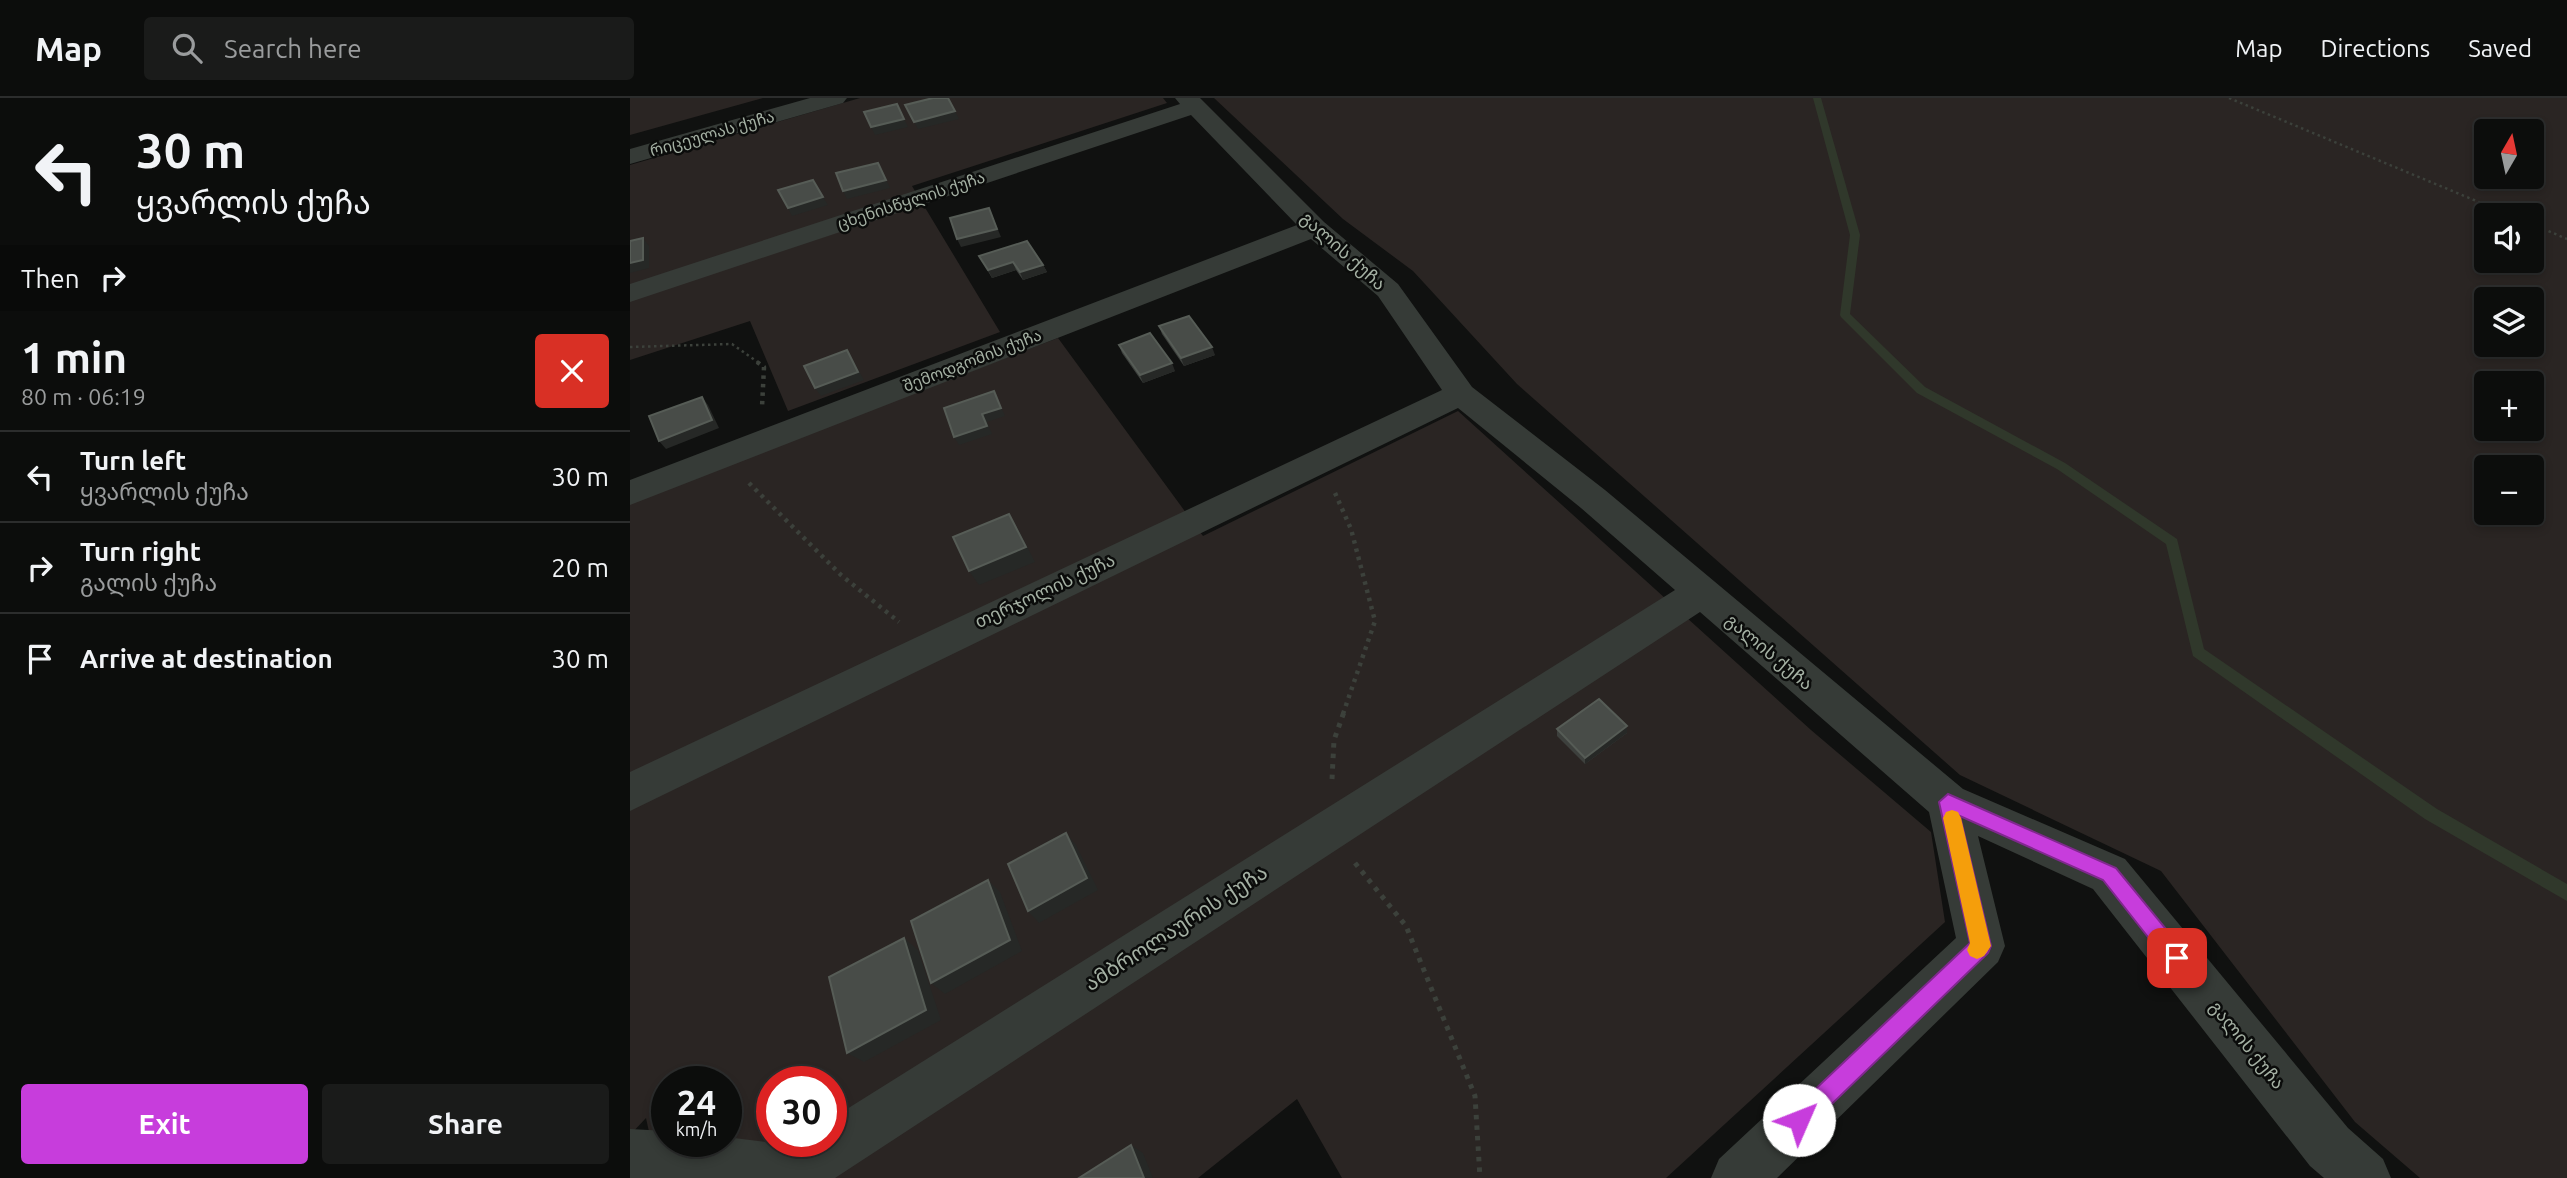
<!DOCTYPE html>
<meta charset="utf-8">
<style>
body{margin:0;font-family:Ubuntu,"Noto Sans Georgian",sans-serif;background:#1a1b1a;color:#f1f3f6;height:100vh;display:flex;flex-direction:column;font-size:26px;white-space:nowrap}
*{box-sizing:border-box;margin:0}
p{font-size:23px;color:#9a9c9d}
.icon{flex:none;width:38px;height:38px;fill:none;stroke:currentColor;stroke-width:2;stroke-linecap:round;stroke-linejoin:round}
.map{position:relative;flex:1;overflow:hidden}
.sheet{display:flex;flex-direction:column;background:#0c0d0c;width:630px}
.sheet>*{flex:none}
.hud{background:#0c0d0c;color:#f1f3f6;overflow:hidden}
.needle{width:46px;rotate:9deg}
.controls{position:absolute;left:1844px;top:21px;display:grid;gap:14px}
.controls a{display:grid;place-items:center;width:70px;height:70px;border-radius:7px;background:#0c0d0c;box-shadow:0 4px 10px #0003,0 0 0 2px #2c2d2d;font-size:35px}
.speed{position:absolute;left:21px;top:968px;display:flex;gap:14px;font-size:35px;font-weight:700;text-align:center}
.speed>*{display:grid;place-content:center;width:91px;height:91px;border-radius:50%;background:#0c0d0c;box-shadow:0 4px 10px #0003,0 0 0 2px #2c2d2d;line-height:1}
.speed small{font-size:18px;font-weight:400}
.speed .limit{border:10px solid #d22;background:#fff;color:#111}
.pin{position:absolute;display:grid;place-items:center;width:60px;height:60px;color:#fff;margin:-30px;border-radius:14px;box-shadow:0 4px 10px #0006}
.me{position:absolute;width:77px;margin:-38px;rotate:46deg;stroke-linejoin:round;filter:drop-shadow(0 0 5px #0008)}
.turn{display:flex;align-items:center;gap:24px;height:147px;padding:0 21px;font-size:32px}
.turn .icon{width:91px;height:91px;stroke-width:2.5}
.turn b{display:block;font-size:49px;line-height:60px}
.then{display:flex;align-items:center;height:66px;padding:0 21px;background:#0003;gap:14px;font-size:26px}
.round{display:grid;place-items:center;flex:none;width:74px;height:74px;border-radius:7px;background:#1a1b1a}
.summary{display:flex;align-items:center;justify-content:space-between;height:119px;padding:0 21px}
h1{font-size:42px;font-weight:700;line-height:52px}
.button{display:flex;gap:14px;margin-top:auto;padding:14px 21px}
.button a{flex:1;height:80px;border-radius:7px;background:#c73ddc;color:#fff;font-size:28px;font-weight:700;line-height:80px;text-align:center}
.button a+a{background:#1a1b1a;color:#f1f3f6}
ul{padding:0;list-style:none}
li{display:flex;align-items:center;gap:21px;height:91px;padding:0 21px;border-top:2px solid #2c2d2d}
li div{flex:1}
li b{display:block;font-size:26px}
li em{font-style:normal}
header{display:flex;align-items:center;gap:42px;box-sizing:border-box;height:98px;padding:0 35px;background:#0c0d0c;border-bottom:2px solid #2c2d2d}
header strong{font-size:33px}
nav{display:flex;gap:38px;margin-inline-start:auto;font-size:24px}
.search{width:490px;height:63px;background:#1a1b1a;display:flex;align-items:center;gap:18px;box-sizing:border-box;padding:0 24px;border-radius:7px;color:#9a9c9d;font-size:26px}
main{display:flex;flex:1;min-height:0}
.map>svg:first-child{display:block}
</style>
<header>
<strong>Map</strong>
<div class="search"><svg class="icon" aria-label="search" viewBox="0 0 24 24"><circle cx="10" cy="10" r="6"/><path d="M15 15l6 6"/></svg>Search here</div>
<nav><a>Map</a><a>Directions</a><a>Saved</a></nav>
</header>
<main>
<section class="sheet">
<div class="hud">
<div class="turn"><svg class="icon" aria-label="left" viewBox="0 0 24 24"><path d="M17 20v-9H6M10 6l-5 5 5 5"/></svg><div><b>30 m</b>ყვარლის ქუჩა</div></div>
<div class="then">Then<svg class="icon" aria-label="right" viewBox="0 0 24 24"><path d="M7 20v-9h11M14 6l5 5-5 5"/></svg></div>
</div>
<div class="summary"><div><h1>1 min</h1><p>80 m · 06:19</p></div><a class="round" style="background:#d93025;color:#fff"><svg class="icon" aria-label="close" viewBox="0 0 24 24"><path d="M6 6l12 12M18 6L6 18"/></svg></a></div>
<ul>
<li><svg class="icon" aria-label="left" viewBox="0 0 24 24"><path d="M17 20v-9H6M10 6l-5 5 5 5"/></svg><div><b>Turn left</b><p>ყვარლის ქუჩა</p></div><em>30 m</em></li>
<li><svg class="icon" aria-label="right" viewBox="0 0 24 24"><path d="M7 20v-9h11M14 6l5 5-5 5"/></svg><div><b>Turn right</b><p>გალის ქუჩა</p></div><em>20 m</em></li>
<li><svg class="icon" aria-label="arrive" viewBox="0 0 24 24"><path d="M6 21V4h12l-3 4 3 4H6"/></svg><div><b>Arrive at destination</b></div><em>30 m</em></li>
</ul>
<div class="button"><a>Exit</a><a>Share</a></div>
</section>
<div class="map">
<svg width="1937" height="1080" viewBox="0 0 1937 1080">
<rect width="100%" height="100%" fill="#101110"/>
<!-- green -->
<g fill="#2a2523" fill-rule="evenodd">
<path d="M0,0h133l-133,37z"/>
<path d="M230,0h303l4,5 -255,83 88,146 -212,79 -38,-90 -120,39v-195z"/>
<path d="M584,0h1353v1080h-147l-65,-56 -194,-251 -201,-96 -443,-391 -104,-113 -70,-52zM1902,33v46h-45v-46zM1902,117v46h-45v-46zM1902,201v46h-45v-46zM1902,285v46h-45v-46zM1902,369v46h-45v-46z"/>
<path d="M428,240l145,198 255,-125 353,319 120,102 14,90 -279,256h-324l-45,-79 -99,79h-539l-13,-60 -16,17v-633zM37,984h59v59h-59zM142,984h59v59h-59z"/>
</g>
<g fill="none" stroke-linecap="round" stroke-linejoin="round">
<!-- stream -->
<path fill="#30382b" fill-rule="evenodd" d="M1183,0h8l39,137 -10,79 75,73 140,76 112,76 27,110 233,160 130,75v17l-142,-82 -232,-163 -27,-112 -109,-75 -140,-76 -76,-76 -1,-2 10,-80z"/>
<!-- path-far2 -->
<g stroke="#3c413b" stroke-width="2.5" stroke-dasharray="2.5 3.5" stroke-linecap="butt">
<path d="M1599,0l281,117"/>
<path d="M1902,126l35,15"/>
<path d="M0,249l102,-3 27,19"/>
</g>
<!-- path-far1 -->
<g stroke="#3c413b" stroke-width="4.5" stroke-dasharray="3.5 5" stroke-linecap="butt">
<path d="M127,264l7,5 -2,40"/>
<path d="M119,385l92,92 58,47"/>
<path d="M705,395l16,36 24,92 -32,93"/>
</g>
<!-- path -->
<g stroke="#3c413b" stroke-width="5" stroke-dasharray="4.5 6" stroke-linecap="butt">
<path d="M702,681l2,-39 10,-28"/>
<path d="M725,765l51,63 69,170 5,82"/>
</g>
<!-- minor -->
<g fill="#363b37" fill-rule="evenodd">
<path d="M180,0h37l-4,5 -213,61v-15z"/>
<path d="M545,0h25l124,124 74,62 74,103 133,103 358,299 162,70 223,269 35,31 8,19h-67l-14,-12 -217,-277 -115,-53 27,110 -7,16 -221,216h-66l8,-19 237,-221 -27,-126 -229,-200 -865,566h-205v-49l37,2v10h59v-4l65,8 5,-4h35v-22l844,-529 -94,-82 -123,-100 -828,403v-39l812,-382 -64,-94 -67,-57 -681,266v-25l667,-255 -106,-110 -561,187v-18l550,-180z"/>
</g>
</g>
<!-- wall -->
<g fill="#3d403d">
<path d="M349,158l64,9 4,7 -24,8 -7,-10 -24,8z"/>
<path d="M529,228l56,29 -31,11 -22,-32z"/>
<path d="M489,247l56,26 -32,12 -21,-30z"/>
<path d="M997,628v7l-42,31 -28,-28v-7z"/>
</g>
<!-- shaded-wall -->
<g fill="#262826">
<path d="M267,6l11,23 -33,8 -4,-8z"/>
<path d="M325,13l4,8 -41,10 -4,-7z"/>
<path d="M248,65l12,25 -43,11 -4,-8z"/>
<path d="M193,99l5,8 -36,11 -4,-8z"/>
<path d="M359,110l12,29 -40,10 -4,-8z"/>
<path d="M13,140l6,8v22l-19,5v-10z"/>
<path d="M383,164l3,8 -24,8 -4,-8z"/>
<path d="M413,167l4,7 -24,8 -3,-8z"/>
<path d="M582,249l3,8 -31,11 -3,-8z"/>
<path d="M217,252l17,30 -43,16 -6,-8z"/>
<path d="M542,265l3,8 -32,12 -3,-8z"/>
<path d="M364,293l11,25 -18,6 5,12 -33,11 -5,-8 28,-23z"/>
<path d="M72,299l6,8 11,23 -53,21 -7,-8z"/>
<path d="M379,416l9,15 17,33 -56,23 -10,-14z"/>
<path d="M997,628v7l-42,31v-6z"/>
<path d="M436,735l10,12 22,45 -59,33 -11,-12z"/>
<path d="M358,782l12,12 22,59 -77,43 -14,-11z"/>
<path d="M274,840l14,12 23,70 -77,42 -17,-9z"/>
<path d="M501,1047l12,8 10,25h-9z"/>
</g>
<!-- building -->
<g fill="#484c48" stroke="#565c56" stroke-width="2">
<path d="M303,0h15l7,13 -41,11 -9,-17z"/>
<path d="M267,6l7,15 -33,8 -7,-15z"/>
<path d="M248,65l8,17 -43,11 -7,-18z"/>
<path d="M183,82l10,17 -35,11 -10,-18z"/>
<path d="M359,110l8,21 -40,10 -7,-21z"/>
<path d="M13,140v22l-13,3v-22z"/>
<path d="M397,143l16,24 -23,7 -7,-10 -25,8 -9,-14z"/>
<path d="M559,218l23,31 -31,11 -22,-32z"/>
<path d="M520,235l22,30 -32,12 -21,-30z"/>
<path d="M217,252l11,22 -43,16 -11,-22z"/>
<path d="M364,293l7,17 -19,6 5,12 -33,11 -10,-29z"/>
<path d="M72,299l10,23 -53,21 -10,-25z"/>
<path d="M379,416l17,33 -57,24 -16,-34z"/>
<path d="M969,601l28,27 -42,32 -28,-29z"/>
<path d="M436,735l21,45 -59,33 -20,-47z"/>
<path d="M358,782l22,60 -79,43 -20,-62z"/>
<path d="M274,840l22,72 -79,43 -18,-76z"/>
<path d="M501,1047l13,33h-65z"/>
</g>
<!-- route -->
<path fill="#c73ddc" stroke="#81288f" stroke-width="2" d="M1318,696l168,74 68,83 3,7 -3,7 -7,2 -7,-2 -67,-85 -143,-64 31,130 -3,7 -181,175 -8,3 -8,-3 -3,-8 3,-8 179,-169 -31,-141z"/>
<!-- slow -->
<path fill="#f59e0b" d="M1322,712l6,2 3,6 30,128 -7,10 -7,3 -7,-3 -3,-6 3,-7 -27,-125 3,-6z"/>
<g text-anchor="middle" stroke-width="5" stroke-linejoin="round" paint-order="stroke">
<!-- far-street labels -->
<g font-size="16" fill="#a4b0a3" stroke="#0b0c0b">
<text transform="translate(82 35) rotate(-16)" y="6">რიცეულას ქუჩა</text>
<text transform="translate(281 102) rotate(-18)" y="6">ცხენისწყლის ქუჩა</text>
<text transform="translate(342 262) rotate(-21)" y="6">შემოდგომის ქუჩა</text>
</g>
<!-- street labels -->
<g font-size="18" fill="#a4b0a3" stroke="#0b0c0b">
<text transform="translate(713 153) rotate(42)" y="6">გალის ქუჩა</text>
<text transform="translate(415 493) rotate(-25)" y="6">თერჯოლის ქუჩა</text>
<text transform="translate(1139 554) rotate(40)" y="6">გალის ქუჩა</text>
<text transform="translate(1617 947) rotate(51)" y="6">გალის ქუჩა</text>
</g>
<!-- near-street labels -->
<g font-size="21" fill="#a4b0a3" stroke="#0b0c0b">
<text transform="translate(546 830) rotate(-33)" y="7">ამბროლაურის ქუჩა</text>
</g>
</g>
</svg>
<div class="controls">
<a><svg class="needle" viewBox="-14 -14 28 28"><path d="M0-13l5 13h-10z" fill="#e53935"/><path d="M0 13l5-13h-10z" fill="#9a9c9d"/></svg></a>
<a><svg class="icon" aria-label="sound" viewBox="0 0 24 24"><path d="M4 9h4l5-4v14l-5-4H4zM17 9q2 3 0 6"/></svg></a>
<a><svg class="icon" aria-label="layers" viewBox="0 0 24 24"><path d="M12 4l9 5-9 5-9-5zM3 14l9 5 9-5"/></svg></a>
<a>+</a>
<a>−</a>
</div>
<div class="speed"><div>24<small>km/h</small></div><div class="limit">30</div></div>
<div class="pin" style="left:1547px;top:860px;background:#d93025"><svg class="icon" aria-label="arrive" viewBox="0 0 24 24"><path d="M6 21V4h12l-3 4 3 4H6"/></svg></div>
<svg class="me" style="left:1169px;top:1022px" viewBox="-20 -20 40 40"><circle r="19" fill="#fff"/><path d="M0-13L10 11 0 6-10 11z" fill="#c73ddc"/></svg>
</div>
</main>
